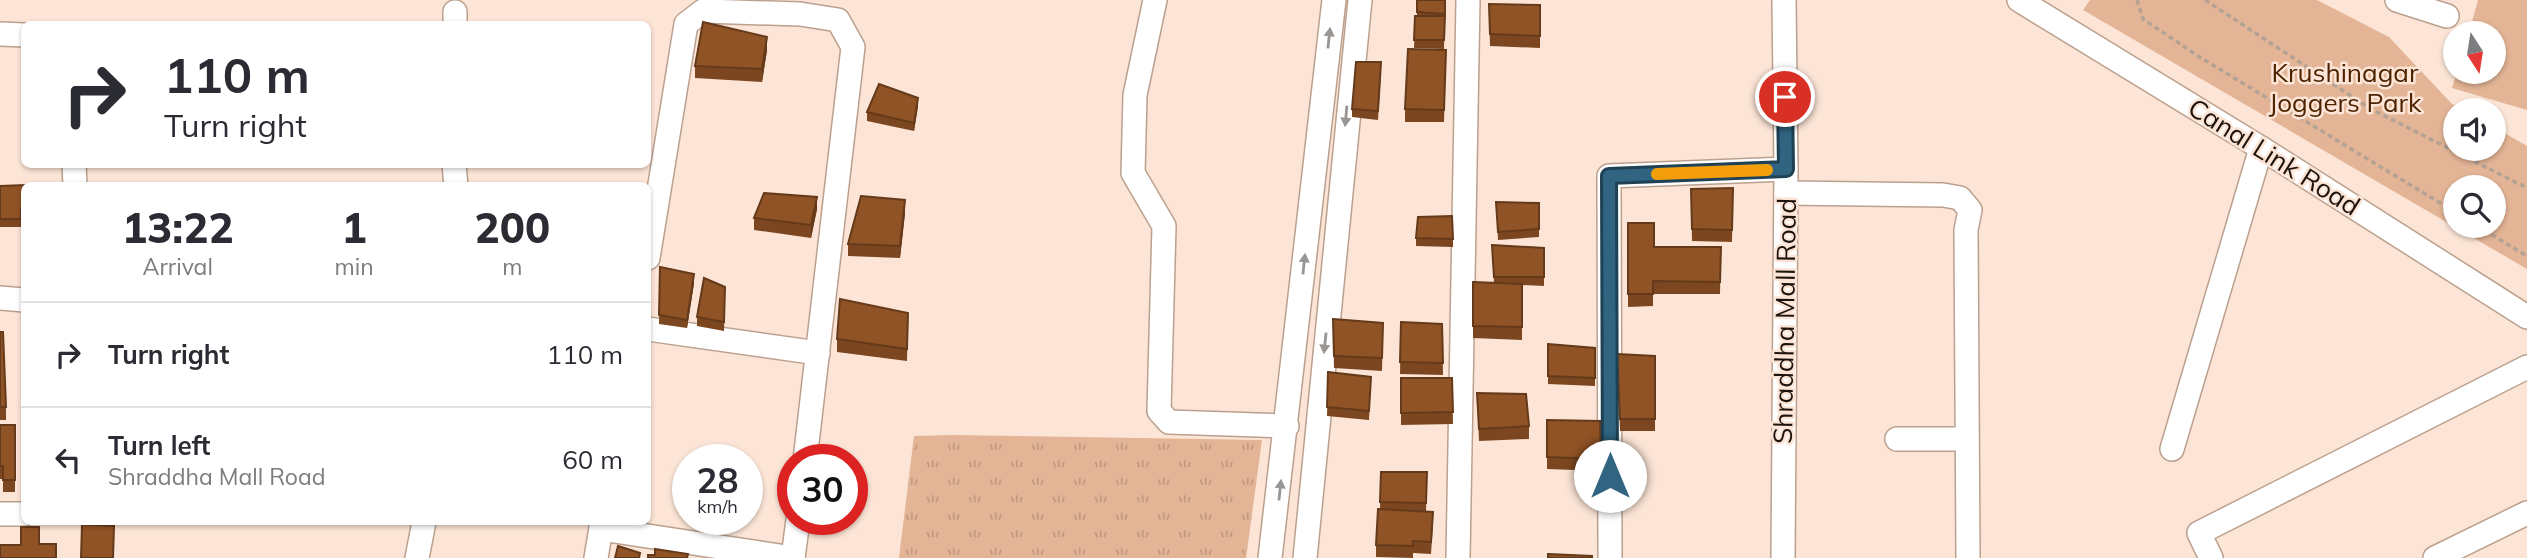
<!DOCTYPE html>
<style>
body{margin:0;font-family:Mulish,sans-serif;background:#f7f7f7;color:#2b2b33;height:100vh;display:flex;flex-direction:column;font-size:26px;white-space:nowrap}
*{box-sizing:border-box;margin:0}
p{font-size:23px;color:#7c7c81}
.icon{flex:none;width:38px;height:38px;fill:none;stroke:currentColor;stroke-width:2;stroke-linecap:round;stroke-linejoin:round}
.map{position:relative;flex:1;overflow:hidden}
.drawer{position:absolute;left:21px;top:182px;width:630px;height:343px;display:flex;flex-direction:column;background:#fff;border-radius:10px;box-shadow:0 2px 5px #0004}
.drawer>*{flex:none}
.banner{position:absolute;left:21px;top:21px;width:630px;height:147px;border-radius:10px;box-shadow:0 2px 5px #0004;background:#fff;color:#2b2b33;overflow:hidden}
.needle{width:46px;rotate:168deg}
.tools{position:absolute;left:2443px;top:21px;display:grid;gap:14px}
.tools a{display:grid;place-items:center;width:63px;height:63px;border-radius:50%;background:#fff;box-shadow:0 2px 5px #0004;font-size:35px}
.speed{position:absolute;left:672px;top:444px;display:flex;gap:14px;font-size:35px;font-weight:700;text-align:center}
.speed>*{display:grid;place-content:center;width:91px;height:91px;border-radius:50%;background:#fff;box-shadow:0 2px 5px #0004;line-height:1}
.speed small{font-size:18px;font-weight:400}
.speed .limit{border:10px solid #d22;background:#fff;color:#111}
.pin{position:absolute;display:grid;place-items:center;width:60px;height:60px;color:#fff;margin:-30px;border:4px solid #fff;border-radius:50%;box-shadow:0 2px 7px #0007}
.me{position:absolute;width:77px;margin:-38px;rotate:0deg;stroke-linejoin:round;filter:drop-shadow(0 0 5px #0008)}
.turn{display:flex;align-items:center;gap:24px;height:147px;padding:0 28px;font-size:32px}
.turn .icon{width:91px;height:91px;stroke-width:2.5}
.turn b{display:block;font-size:49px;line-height:60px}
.eta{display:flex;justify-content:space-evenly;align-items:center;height:119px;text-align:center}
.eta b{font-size:42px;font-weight:800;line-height:49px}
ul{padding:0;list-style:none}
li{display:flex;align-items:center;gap:21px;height:105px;padding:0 28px;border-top:2px solid #e1e1e2}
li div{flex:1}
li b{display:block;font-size:26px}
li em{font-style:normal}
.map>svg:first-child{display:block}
</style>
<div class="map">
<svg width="2527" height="558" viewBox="0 0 2527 558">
<defs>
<pattern id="grass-tufts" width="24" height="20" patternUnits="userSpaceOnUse" patternTransform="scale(1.75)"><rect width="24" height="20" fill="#e3b495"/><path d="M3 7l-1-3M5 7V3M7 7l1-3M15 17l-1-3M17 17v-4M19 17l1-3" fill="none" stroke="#c29a7f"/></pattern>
</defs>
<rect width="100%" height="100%" fill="#fce5d6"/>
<!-- grass -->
<path fill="url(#grass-tufts)" d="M951,435l311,5 -16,118h-347l15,-122z"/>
<!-- green -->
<g fill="#e3b495" fill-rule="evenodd">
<path d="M2090,0h227l72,37 63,67 12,6h-9v39h39v-22l33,19v123l-444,-259zM2455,187h39v39h-39z"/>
<path d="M2478,0h49v110l-75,-22 5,-16h37v-39h-25z"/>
</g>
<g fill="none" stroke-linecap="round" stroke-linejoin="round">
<!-- minor casing -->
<g stroke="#bba08e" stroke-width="26">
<g id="minor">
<path d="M1155,0l-20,95 -2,78 31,53 -5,185 10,11 118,4"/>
<path d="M2019,0l242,148 266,169"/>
<path d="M2397,0l50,16"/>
<path d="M455,24v-12"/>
<path d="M0,34l24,1"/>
<path d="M74,164l1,22"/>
<path d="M454,164l2,22"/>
<path d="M1786,193l157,2 17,3 10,12 -4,20 2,328"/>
<path d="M648,258l38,-234 17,-13 97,3 38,6 15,27 -48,413"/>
<path d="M0,298l24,2"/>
<path d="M648,329l170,24"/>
<path d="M1897,439h70"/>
<path d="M2172,449l89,-301"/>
<path d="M0,514h24"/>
<path d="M601,529l192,29"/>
<path d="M417,558l7,-36"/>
<path d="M596,558l6,-36"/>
<path d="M793,558l5,-38"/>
<path d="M1270,558l64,-558"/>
<path d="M1305,558l55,-558"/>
<path d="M1458,558l10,-558"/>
<path d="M1610,558l-1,-382 177,-7"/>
<path d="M1783,558l3,-389 -2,-169"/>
<path d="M2211,558l-12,-25 328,-166"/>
<path d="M2435,558l92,-45"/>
</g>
</g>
<!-- path -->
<g stroke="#b4a295" stroke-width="3.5" stroke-dasharray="5 3.5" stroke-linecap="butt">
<path d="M2137,0l6,19 55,37 257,156"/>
<path d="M2205,0l166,109 156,79"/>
<path d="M2477,226l50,30"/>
</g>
<!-- minor -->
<use href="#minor" stroke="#fff" stroke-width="23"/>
</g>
<!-- wall -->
<g fill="#7c4720">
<path d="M1417,0h28l-1,49 -30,-1 1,-32h2z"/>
<path d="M1489,4l51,1v43l-50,-2z"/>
<path d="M767,50l-5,32 -67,-4v-12z"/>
<path d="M1446,50l-2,72h-39v-13z"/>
<path d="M1381,71l-3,49 -26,-3v-8z"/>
<path d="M918,106l-4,25 -47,-10v-9z"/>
<path d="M0,186h24v33h-3v8h-21z"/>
<path d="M1733,188l-1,54 -40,-1 -1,-52z"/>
<path d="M1496,202l43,1v34l-41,3z"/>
<path d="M817,209l-6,29 -57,-8v-12z"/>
<path d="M905,213l-5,45 -52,-2v-12z"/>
<path d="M1628,223l26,24h67l-1,47h-67v12l-25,1z"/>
<path d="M1416,238l37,1v8l-37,-1z"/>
<path d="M1492,245l52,3v38l-22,-1v55l-49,-2v-56l21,1z"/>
<path d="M660,267l34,16 -7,45 -28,-4z"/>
<path d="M725,287l-1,44 -27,-5v-9z"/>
<path d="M908,313l-1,48 -70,-9v-13z"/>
<path d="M1333,319l50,4 -1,48 -48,-3z"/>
<path d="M1401,322l41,2 1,51 -43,-1z"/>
<path d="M0,332l6,75v13h-6z"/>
<path d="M1548,344l47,4v38l-47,-2z"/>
<path d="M1617,354l38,2v75h-35z"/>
<path d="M1328,372l43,5 -2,43 -42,-4z"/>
<path d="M1401,378h51l1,46 -52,1z"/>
<path d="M1477,393l52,33v13l-50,2z"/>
<path d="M1547,420l54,39v12l-54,-2z"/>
<path d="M0,425h15v67h-12v-13h-3z"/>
<path d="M1381,472h46l-1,40 7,12 -2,30 -18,-1v5l-37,-1v-12l4,-36z"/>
</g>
<!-- shaded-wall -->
<g fill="#653a1a">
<path d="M767,37v13l-5,32v-13z"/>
<path d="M918,98v8l-4,25v-8z"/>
<path d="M817,197v12l-6,29v-13z"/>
<path d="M905,200v13l-5,45v-12z"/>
<path d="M694,274v9l-7,45v-8z"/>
</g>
<!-- building -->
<g fill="#905325" stroke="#653a1a" stroke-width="2">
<path d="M1417,0h28v14l-28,-2z"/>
<path d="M1489,4l51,1v31l-50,-2z"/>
<path d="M1415,16h30l-1,24h-30z"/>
<path d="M703,22l64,15 -5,32 -67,-3z"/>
<path d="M1408,49l38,1 -2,60 -39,-1z"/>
<path d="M1356,62h25l-3,49 -26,-2z"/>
<path d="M879,84l39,14 -4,25 -47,-11z"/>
<path d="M51,184v2h-27v24h-3v9h-21v-33z"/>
<path d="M1733,188l-1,42 -40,-1 -1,-40z"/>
<path d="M764,193l53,4 -6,28 -57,-7z"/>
<path d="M861,196l44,4 -5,46 -52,-2z"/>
<path d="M1496,202l43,1v26l-41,3z"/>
<path d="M1452,216l1,23 -37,-1 2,-21z"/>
<path d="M1628,223h26v24h67l-1,35 -67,-1v13h-25z"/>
<path d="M1492,245l52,3v29h-50z"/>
<path d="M660,267l34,7 -7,46 -28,-5z"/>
<path d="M704,278l21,9 -1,35 -27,-5z"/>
<path d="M1473,282l49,2v43l-49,-1z"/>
<path d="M840,299l68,14 -1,36 -70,-10z"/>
<path d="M1333,319l50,4 -1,35 -48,-2z"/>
<path d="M1401,322l41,2 1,39 -43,-1z"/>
<path d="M0,332h3l3,75h-6z"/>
<path d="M1548,344l47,4v30l-47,-2z"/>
<path d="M1617,354l38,2v63h-35z"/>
<path d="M1328,372l43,5 -2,34 -42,-4z"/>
<path d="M1401,378h51l1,34 -52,1z"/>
<path d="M1477,393l49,1 3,32 -50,3z"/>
<path d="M1547,420l53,1 1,38 -54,-2z"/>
<path d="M0,425h15v55h-12v-14h-3z"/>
<path d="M1381,472h46l-1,31 -46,-1z"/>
<path d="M1378,509l55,3 -2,30 -18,-1v5l-37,-1z"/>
<path d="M82,524l32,2 -1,32h-32z"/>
<path d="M21,527h18v17h17v14h-56v-13h21z"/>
<path d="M618,546l22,7 -1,5h-24z"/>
<path d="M655,549l33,5 -1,4h-39v-3h7z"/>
<path d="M1548,554l44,2v2h-44z"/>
</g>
<!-- one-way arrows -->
<defs><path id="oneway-solid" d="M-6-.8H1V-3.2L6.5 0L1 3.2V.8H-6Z" transform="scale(1.75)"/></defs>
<g fill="#999592">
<use href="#oneway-solid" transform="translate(1329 38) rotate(-84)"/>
<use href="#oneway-solid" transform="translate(1346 116) rotate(95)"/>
<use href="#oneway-solid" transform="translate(1304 264) rotate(-84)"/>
<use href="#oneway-solid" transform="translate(1325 343) rotate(96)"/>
<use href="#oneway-solid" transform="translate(1280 490) rotate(-84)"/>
</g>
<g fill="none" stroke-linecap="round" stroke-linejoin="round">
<!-- route casing -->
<g stroke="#1f4154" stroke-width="18">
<path id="route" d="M1610,476l-1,-300 177,-7 -1,-72"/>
</g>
<!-- route -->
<use href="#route" stroke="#306481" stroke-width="12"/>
<!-- slow -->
<path stroke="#f59e0b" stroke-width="12" d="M1657,174l110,-4"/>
</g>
<g text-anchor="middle" stroke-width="5" stroke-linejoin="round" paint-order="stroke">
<!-- park labels -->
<g font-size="26" fill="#4e2400" stroke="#fce5d6">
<text x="2345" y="82">Krushinagar<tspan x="2345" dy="30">Joggers Park</tspan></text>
</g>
<!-- street labels -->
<g font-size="26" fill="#1c130c" stroke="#fce5d6">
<text transform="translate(2274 157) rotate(32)" y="9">Canal Link Road</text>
<text transform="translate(1785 321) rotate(-89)" y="9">Shraddha Mall Road</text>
</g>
</g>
</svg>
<div class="tools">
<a><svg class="needle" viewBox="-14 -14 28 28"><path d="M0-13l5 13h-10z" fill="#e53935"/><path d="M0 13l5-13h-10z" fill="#7c7c81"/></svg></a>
<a><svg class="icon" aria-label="sound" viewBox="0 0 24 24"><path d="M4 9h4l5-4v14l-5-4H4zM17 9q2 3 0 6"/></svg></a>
<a><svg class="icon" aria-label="search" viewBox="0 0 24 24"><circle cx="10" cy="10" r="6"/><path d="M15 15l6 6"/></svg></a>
</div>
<div class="speed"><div>28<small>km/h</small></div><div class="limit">30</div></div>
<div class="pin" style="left:1785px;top:97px;background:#d93025"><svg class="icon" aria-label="arrive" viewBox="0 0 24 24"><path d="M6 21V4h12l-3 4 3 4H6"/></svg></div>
<svg class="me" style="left:1610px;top:476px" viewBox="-20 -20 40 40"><circle r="19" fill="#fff"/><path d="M0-13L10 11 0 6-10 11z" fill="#306481"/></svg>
<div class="banner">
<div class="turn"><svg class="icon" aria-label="right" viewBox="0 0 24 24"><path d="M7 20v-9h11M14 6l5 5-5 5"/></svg><div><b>110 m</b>Turn right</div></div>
</div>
<section class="drawer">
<div class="eta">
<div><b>13:22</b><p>Arrival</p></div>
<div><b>1</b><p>min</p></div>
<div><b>200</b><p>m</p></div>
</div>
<ul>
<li><svg class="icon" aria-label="right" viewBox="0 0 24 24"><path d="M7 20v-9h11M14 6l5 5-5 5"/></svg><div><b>Turn right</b></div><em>110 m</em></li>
<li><svg class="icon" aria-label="left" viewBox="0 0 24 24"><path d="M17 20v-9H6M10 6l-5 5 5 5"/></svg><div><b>Turn left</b><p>Shraddha Mall Road</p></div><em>60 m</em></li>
</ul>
</section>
</div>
